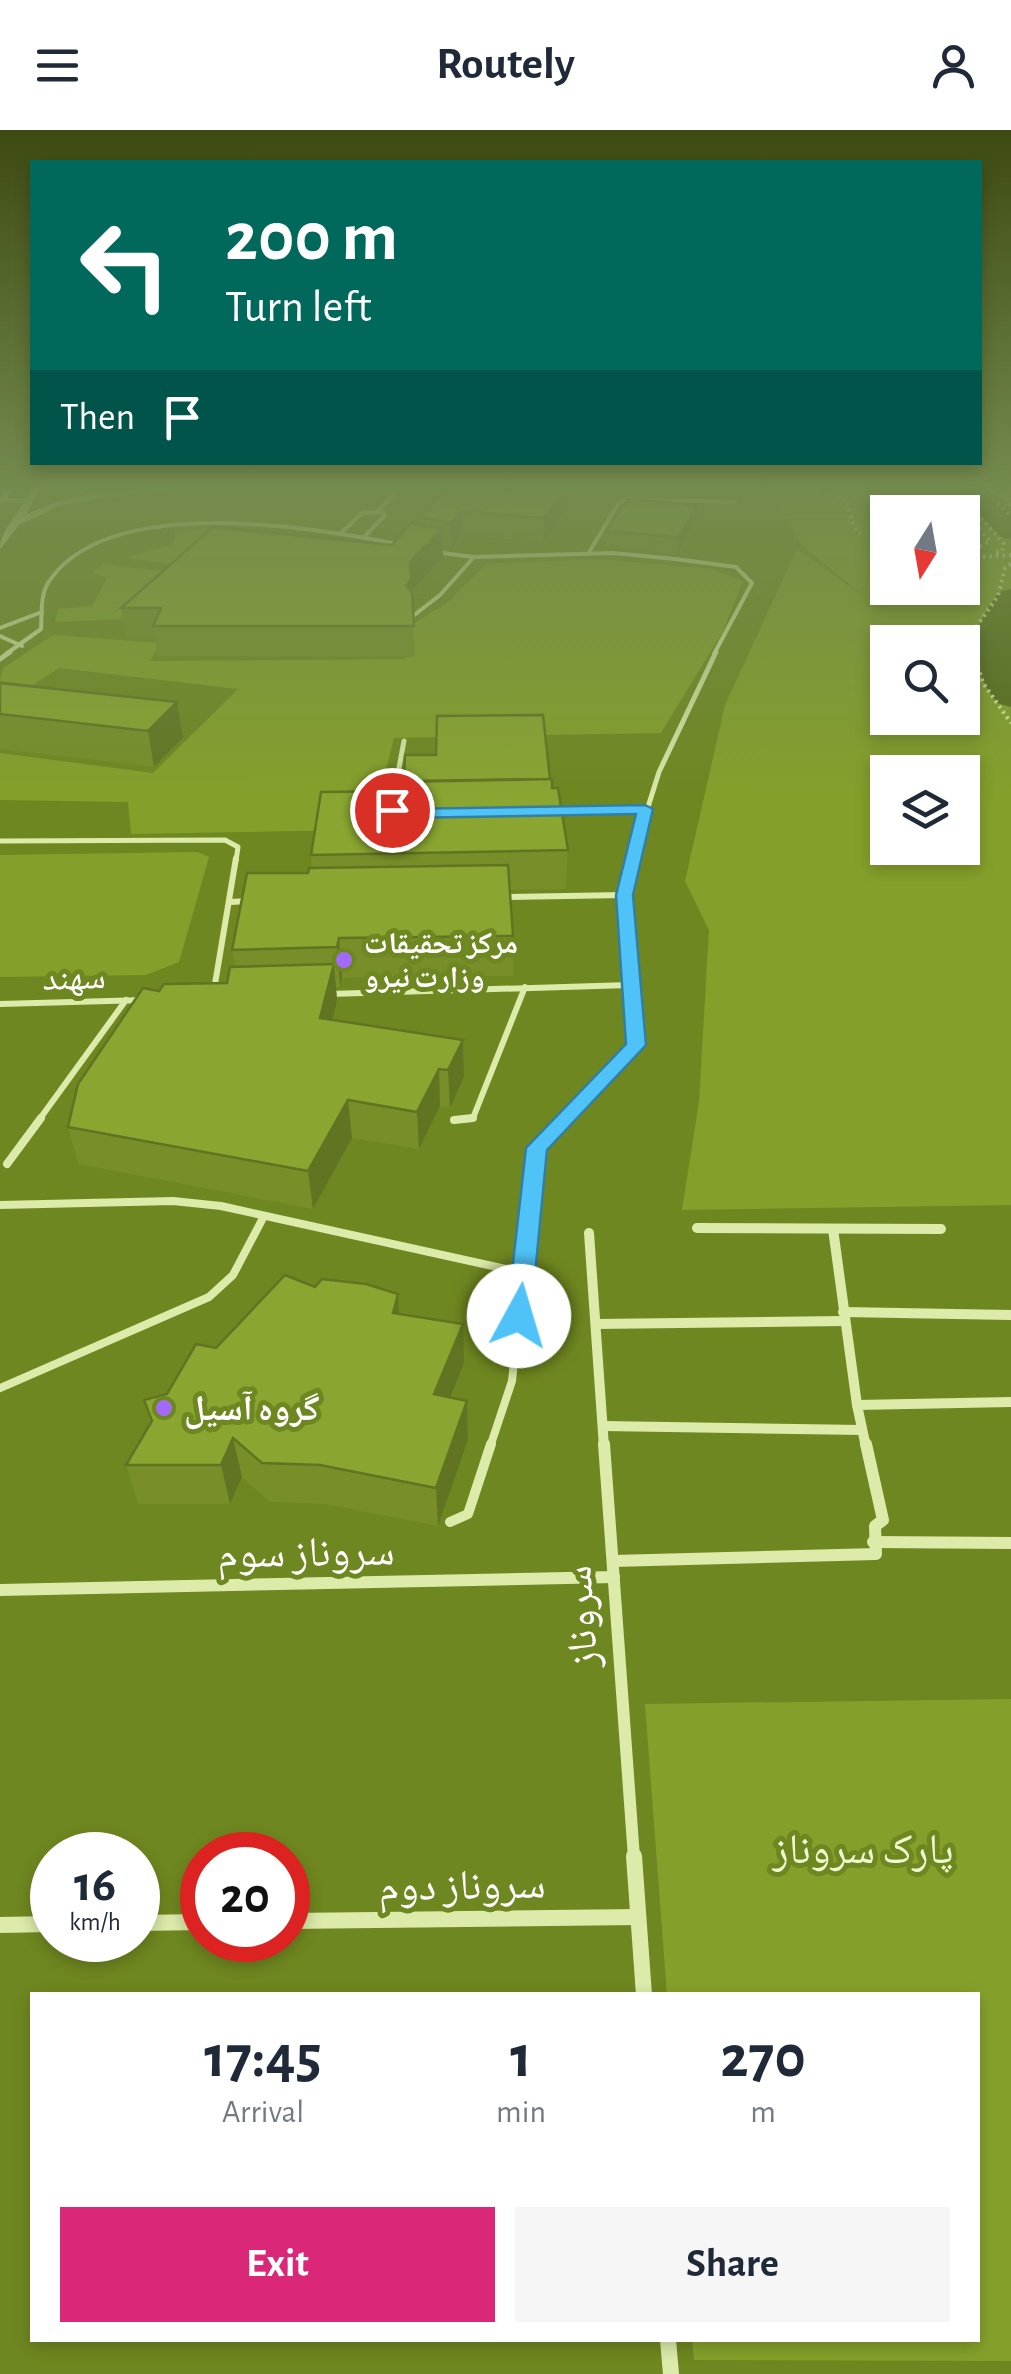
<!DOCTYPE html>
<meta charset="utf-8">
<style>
body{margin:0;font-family:"Alegreya Sans","Noto Naskh Arabic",sans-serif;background:#f6f6f7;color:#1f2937;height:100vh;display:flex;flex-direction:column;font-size:38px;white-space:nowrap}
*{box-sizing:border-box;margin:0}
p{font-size:32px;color:#747a83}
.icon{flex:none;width:55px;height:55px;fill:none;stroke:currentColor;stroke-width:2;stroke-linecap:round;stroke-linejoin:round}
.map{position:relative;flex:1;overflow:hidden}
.drawer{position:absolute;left:30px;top:1862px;width:950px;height:350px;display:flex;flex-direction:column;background:#fff;border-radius:0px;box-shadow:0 5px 15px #0003}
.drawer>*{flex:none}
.banner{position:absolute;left:30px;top:30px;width:952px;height:305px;border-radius:0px;box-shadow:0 5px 15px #0003;background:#00695c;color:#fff;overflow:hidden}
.needle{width:65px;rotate:191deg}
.buttons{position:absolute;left:870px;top:365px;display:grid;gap:20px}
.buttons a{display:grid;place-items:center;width:110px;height:110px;border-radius:0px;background:#fff;box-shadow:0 5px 15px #0003;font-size:50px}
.speed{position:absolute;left:30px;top:1702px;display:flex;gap:20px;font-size:50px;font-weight:700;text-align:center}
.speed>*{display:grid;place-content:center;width:130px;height:130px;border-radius:50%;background:#fff;box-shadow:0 5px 15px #0003;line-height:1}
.speed small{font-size:25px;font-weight:400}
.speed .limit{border:15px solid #d22;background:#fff;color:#111}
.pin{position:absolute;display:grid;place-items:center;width:85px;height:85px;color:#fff;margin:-42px;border:5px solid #fff;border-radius:50%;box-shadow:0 2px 10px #0007}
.me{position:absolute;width:110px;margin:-55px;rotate:6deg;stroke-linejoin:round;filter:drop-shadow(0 0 8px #0008)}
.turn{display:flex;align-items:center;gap:35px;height:210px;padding:0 30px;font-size:45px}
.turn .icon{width:130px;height:130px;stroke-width:2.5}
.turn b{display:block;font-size:70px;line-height:85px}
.then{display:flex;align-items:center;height:95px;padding:0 30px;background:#0003;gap:20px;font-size:38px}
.eta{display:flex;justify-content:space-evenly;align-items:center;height:170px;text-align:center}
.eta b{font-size:60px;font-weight:700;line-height:70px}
.primary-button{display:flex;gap:20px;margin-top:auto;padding:20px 30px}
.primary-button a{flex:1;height:115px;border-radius:0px;background:#db2777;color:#fff;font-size:40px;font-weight:700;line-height:115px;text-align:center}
.primary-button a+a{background:#f6f6f7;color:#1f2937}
header{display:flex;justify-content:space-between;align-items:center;height:130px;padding:0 30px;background:#fff;font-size:45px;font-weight:700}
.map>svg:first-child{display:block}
</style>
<header><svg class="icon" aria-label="menu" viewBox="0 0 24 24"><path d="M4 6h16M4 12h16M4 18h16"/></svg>Routely<svg class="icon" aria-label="person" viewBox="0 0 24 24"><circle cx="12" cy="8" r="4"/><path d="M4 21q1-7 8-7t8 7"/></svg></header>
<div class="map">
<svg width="1011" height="2244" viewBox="0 0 1011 2244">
<rect width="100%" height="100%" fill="#6f8720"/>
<!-- green -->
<g fill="#85a02a" fill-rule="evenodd">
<path d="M768,359h243v716l-329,5 17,-108 10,-172 -24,-49 40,-176 72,-156 70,50 -65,-54zM962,382v76h-74v-76zM962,512v76h-74v-76zM962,642v76h-74v-76z"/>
<path d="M202,399l30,1 -39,37 -67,-9 47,-14 3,-12z"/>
<path d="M599,429l113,10 31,12 -20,50 -62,102 -267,5 -18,70 36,21 -281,5 -3,-32 -128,-2v-47l153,20 85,-84 -179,-21 -26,17 -33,-4 3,-13 50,-33 108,8 -11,18 254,-2 11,-20 -21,-4 53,-32 39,-39z"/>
<path d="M104,433l5,2 86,10 -68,44 -72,3 3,-13 34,-3 15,-28 -14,-5z"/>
<path d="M197,722l12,5 -30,105 -33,13 -146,2v-122z"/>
<path d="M1011,1569v662l-317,-1 -2,-20h286v-345h-311l-22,-291z"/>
</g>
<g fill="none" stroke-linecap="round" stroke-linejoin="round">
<!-- river -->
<g fill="#526616" fill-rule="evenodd">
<path d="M957,359h32l22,23v27l-11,-2z"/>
<path d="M1011,459v118l-14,-4c-31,-43 -30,-68 2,-111z"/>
</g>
<!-- path -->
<g stroke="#dceaaa" stroke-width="4" stroke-dasharray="2.5 4" stroke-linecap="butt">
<path d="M812,359l34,11 8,27 7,6"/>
<path d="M907,359l31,23"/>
<path d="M945,359l45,52 -25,14 2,3 44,-3"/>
<path d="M955,359l49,55 -2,7 -8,2"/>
<path d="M984,359l27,27"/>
<path d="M996,359l15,16"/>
<path d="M1011,434l-6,4 -7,28 -29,41 14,46 28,40"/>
<path d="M962,435l19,2"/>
</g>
<!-- service-far4 -->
<g stroke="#dceaaa" stroke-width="4">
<path d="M378,381l16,-17 -7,-5"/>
<path d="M341,403l21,-20 21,-1 2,3 -20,21"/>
<path d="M435,422l39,5 139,-4 62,6 61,8 16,16 -38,71"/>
<path d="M588,424l30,-50 7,-5 110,3"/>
<path d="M413,486l27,-21 34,-38"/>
<path d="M0,498l42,-16"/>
<path d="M0,506l22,10"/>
<path d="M6,524l35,-25c1,-14 -1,-33 7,-46 58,-91 265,-56 354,-38"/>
</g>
<!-- service-far3 -->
<g stroke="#dceaaa" stroke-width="5">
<path d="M0,529l10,-7"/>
<path d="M393,670l11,-59"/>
<path d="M555,681l90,-2"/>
<path d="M0,711l225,-1 13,7 -2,14"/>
<path d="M631,731l28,-89 57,-120"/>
</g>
<!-- service-far2 -->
<g stroke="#dceaaa" stroke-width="6">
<path d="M504,767l120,-2"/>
<path d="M230,772l20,-1"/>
<path d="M214,860l22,-132"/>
<path d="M329,864l300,-9"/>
<path d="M0,874l145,-4"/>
<path d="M39,990l87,-120"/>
<path d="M454,990l19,-2 52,-131"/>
<path d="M563,990l73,-75 -13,-117 9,-70"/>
</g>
<!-- service-far1 -->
<g stroke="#dceaaa" stroke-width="8">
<path d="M454,990l19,-2"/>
<path d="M7,1034l34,-46"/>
<path d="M0,1075l173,-4 48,5 303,67"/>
<path d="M0,1258l209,-91 24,-22 31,-59"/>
<path d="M490,1317l22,-66 24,-233 29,-30"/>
</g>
<!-- service -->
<path stroke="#dceaaa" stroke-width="10" d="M450,1392l18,-8 23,-70"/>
<!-- minor-far3 -->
<path stroke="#dceaaa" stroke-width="5" d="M0,370l31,1"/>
<!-- minor-far2 -->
<g stroke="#dceaaa" stroke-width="10">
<path d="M697,1098l244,1"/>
<path d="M833,1099l24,176 9,42"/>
<path d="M589,1103l15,214"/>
<path d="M843,1182l168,3"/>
<path d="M596,1194l248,-3"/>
<path d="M857,1275l154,-3"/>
<path d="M603,1296l259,4"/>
</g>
<!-- minor-far1 -->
<g stroke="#dceaaa" stroke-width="12">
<path d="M604,1314l30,414"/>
<path d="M873,1412l138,1"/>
<path d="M613,1431l263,-7 -1,-28 8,-6 -17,-76"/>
<path d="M0,1460l614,-13"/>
</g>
<!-- minor -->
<g stroke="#dceaaa" stroke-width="16">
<path d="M634,1726l10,139"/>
<path d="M288,1791l350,-4"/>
<path d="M138,1793l64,-1"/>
<path d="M0,1795l52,-1"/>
<path d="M668,2210l3,34"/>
</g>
<!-- tertiary -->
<path fill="#dceaaa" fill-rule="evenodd" d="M31,359h8l-13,26c51,-27 111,-26 167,-26l-93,9 -40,8 -41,19 -19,24c0,-21 24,-40 31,-60z"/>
<!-- trunk -->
<path fill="#fcfef6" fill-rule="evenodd" d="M2,359h13l-15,15z"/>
</g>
<!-- wall -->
<g fill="#778e29">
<path d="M565,359v23l-22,30 -81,-7 -10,12 -10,-2 1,12 -31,34 3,66 -257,-1 -3,-18h-28l-6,-30 271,-63 29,-20 -1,-8z"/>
<path d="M697,375l-1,16 -19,33 -72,-7 1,-16z"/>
<path d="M0,553l183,55 -29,29 -154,-18z"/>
<path d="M550,649l18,71 -2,39 -56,1 3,46v40l-171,2 -2,9h-4l1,14 -4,19 130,20 1,37 -14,31 -10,-2 -21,43 -67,-11 -39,71 -235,-45 -10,-37 91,-136 68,-8 8,-16 -3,-17 80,-82 -1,-13 91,-64z"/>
<path d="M315,1157l83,7 2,20 64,49 -13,35 16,3 1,39 -30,86 -113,-22 -55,-2 -28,-25 -12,27h-92l-12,-39 24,-41 -6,-24 23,-6 49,-46z"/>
</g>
<!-- shaded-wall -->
<g fill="#617422">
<path d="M565,359v23l-22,30 1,-24z"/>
<path d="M697,375l-1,16 -19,33 2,-17z"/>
<path d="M462,381v24l-10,12 -1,-24z"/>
<path d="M442,399l1,28 -31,34 -6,-5 4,-24z"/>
<path d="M177,572l6,36 -29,29 -6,-36z"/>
<path d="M339,808l3,40 -2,9 -3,-40z"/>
<path d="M334,834l3,37 -13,54 -4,-37z"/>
<path d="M463,910l1,37 -14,31 -2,-38z"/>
<path d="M439,939l1,37 -21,43 -2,-37z"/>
<path d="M348,970l4,38 -39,71 -5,-38z"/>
<path d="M398,1164l3,39 -8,-20z"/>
<path d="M463,1194l1,39 -28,71 -2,-40z"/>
<path d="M467,1271l1,39 -30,86 -2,-38z"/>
<path d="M233,1308l9,39 -12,27 -9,-39z"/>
</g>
<!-- building -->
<g fill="#8aa530" stroke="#617422" stroke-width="2.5">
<path d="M446,359h119l-21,29 -82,-7 -11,12 -31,-6z"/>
<path d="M628,369l69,6 -18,32 -73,-6z"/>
<path d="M411,393l31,6 -32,33 1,18 -5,6 6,6 2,34h-261l8,-18h-40l92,-81 179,18z"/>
<path d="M0,553l177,19 -29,29 -148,-17z"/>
<path d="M543,585l7,64 -146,2 1,-26h31l1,-39z"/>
<path d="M552,649v9h6l10,62 -257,5 10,-63 81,-1v-9z"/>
<path d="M508,735l5,71 -174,2 -2,9 -105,3 15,-77h61l1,-5z"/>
<path d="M334,834l-14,54 143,22 -15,30 -9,-1 -22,43 -69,-12 -40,71 -240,-44 10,-43 65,-96 16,3 5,-7 63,-1 3,-16z"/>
<path d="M285,1145l30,12 7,-8 44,5 32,10 -5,19 70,11 -29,70 33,7 -31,87 -116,-23 -58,-2 -29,-25 -12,27h-95l26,-44 -8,-21 23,-6 29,-50 20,4z"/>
</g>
<!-- sky -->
<linearGradient id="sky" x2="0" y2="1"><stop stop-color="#3d4a12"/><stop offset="0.53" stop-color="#748b4e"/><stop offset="1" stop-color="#748b4e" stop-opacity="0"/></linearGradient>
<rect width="1011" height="673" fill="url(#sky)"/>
<!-- route -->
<path fill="#4fc3f7" stroke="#337fa1" stroke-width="2.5" d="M645,675l8,4 -20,86 13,150 -99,105 -16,166 -12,9 -12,-9 19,-168 100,-104 -10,-149 20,-81 -235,4 -17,-8 8,-5 11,4z"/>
<!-- markers -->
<g fill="#a16bf8" stroke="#6f8720" stroke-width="4">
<circle cx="344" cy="830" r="10"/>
<circle cx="164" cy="1278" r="10"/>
</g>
<g text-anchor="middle" stroke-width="10" stroke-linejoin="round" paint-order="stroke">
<!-- far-poi labels -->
<g font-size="30" font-weight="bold" fill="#fff" stroke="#6f8720" text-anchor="start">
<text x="364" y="823">مرکز تحقیقات<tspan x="364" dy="34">وزارت نیرو</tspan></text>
</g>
<!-- street labels -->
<g font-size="35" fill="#fff" stroke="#6f8720">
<text transform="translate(74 847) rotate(-2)" y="12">سهند</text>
</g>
<!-- poi labels -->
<g font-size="35" font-weight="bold" fill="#fff" stroke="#6f8720" text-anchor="start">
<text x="184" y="1290">گروه آسیل</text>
</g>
<!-- near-street labels -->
<g font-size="42" fill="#fff" stroke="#6f8720">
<text transform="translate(306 1421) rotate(-1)" y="15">سروناز سوم</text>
<text transform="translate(579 1487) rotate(-94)" y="15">سروناز</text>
<text transform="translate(462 1754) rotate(-1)" y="15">سروناز دوم</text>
</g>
<!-- near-park labels -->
<g font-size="42" fill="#eff8cf" stroke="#6f8720">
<text x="863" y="1733">پارک سروناز</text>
</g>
</g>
</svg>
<div class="buttons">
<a><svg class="needle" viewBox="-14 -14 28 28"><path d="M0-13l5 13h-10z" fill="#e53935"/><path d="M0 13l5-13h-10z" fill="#747a83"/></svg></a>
<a><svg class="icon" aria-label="search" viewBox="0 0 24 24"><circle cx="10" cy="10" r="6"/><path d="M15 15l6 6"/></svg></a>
<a><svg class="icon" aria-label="layers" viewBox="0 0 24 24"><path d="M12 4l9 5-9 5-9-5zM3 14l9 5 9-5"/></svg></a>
</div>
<div class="speed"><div>16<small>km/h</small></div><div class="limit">20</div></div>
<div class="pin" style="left:392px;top:680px;background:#d93025"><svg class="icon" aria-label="arrive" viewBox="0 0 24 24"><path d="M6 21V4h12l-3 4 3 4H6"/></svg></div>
<svg class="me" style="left:519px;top:1186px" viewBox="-20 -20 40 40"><circle r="19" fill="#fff"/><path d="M0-13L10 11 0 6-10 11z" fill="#4fc3f7"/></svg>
<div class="banner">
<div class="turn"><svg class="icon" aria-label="left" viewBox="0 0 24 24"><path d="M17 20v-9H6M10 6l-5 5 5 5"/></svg><div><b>200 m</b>Turn left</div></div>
<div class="then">Then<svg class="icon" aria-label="arrive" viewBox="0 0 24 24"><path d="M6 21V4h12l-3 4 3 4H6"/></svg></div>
</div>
<section class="drawer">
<div class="eta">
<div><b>17:45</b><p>Arrival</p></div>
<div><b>1</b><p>min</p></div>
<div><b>270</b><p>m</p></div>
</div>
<div class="primary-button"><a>Exit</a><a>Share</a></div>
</section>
</div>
